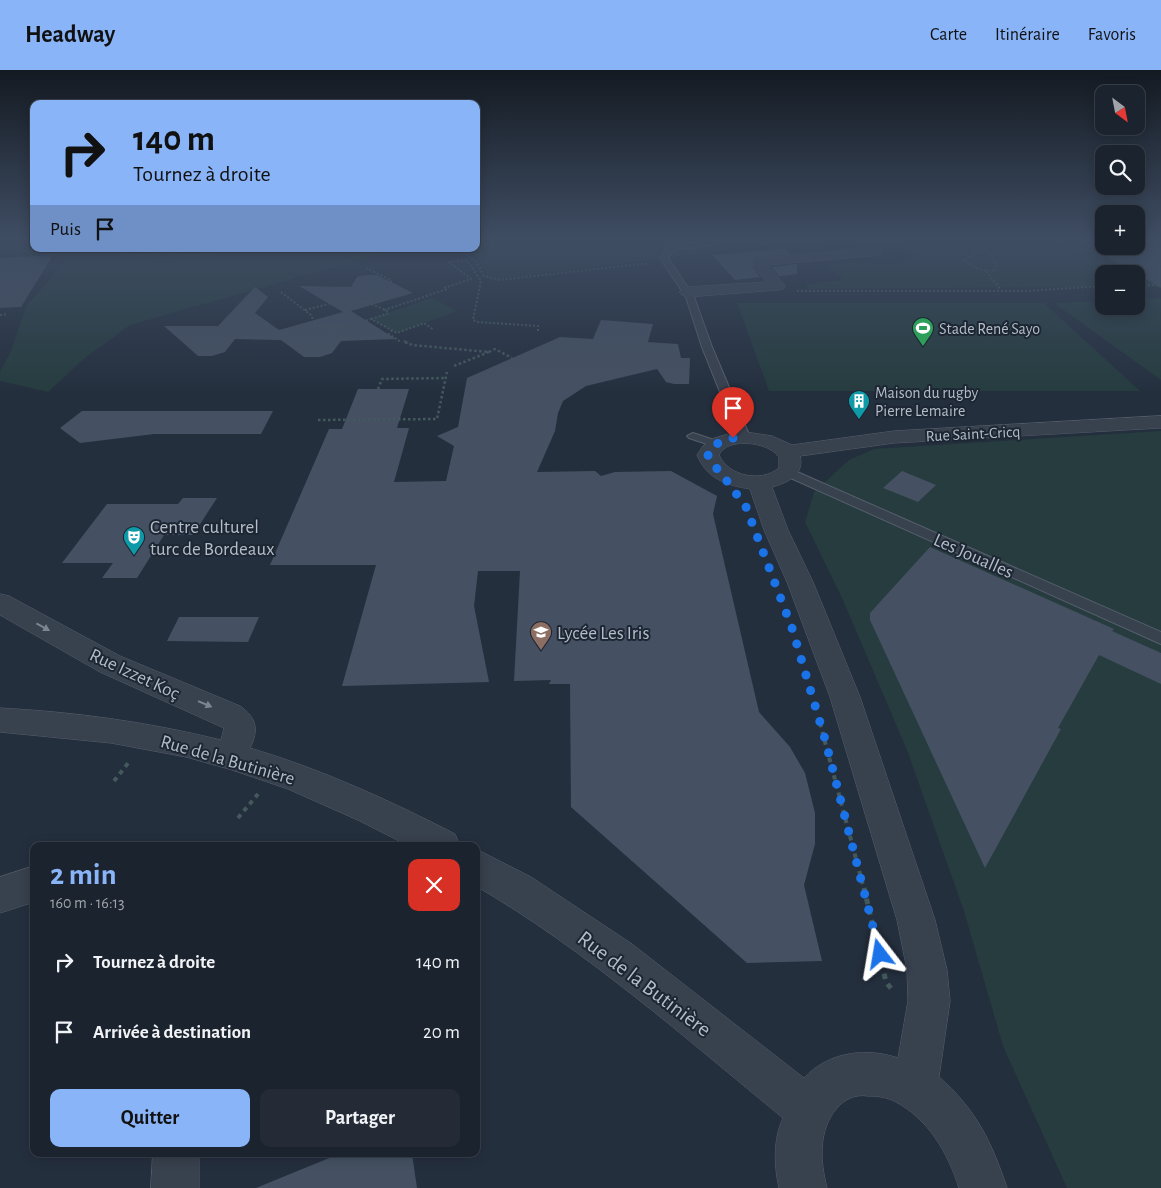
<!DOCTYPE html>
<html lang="fr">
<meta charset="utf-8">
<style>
body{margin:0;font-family:"Alegreya Sans",sans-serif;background:#242b36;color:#f1f3f6;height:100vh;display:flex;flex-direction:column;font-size:19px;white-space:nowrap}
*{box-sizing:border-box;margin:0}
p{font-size:16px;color:#a0a4aa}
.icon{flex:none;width:28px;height:28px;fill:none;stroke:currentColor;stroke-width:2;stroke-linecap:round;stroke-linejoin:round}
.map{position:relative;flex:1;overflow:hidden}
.sheet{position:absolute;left:30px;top:772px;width:450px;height:315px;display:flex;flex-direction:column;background:#1b232e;border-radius:10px;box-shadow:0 2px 12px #0003,0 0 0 1px #39404a}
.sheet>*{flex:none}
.hud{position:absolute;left:30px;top:30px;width:450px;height:152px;border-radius:10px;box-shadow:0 2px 12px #0003,0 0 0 1px #39404a;background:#8ab4f8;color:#111;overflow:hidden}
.needle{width:32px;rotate:148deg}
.controls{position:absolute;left:1095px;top:15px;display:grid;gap:10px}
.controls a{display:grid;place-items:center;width:50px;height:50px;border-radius:10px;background:#1b232e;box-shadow:0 2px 12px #0003,0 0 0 1px #39404a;font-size:25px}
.pin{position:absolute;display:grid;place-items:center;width:42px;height:42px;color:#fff;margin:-51px -21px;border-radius:50% 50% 50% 0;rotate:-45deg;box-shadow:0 0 5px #0007}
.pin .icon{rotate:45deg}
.me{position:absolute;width:55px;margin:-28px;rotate:346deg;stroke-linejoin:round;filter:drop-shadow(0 0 4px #0008)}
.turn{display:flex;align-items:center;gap:18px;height:105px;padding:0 20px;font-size:22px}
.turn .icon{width:65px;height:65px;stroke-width:2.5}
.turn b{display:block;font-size:35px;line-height:42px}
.then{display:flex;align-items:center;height:48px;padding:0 20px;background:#0003;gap:10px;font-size:19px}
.round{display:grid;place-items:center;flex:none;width:52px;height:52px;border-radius:10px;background:#242b36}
.summary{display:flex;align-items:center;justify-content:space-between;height:85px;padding:0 20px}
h1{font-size:30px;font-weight:600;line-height:38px;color:#8ab4f8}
.primary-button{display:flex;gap:10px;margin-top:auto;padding:10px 20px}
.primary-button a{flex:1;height:58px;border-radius:10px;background:#8ab4f8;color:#111;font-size:20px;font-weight:600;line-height:58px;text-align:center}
.primary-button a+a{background:#242b36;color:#f1f3f6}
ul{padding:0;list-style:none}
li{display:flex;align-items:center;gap:15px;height:70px;padding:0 20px}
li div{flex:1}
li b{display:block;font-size:19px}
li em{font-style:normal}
header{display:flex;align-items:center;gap:30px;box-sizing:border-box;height:70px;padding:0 25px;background:#8ab4f8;color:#111}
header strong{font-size:24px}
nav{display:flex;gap:28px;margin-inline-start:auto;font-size:18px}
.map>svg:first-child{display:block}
</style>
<header>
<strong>Headway</strong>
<nav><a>Carte</a><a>Itinéraire</a><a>Favoris</a></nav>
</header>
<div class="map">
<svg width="1161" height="1118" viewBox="0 0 1161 1118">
<rect width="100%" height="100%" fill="#242f3e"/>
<!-- green -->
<g fill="#263c3f">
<path d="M0,167h34v12h363l-267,76 -44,32 -38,35 -48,-11v-9l10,-19 17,-48 39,-44c-21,-11 -43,-9 -66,-6z"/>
<path d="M476,167h628v9h32v-9h25v50h-25v-13h-32v13l-296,2 -2,-4 37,-5 -15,-15c12,-1 24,-3 36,-3 15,1 37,7 49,-5l-1,-6c-10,-5 -19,-8 -31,-8 -12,-1 -21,2 -32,-3l-92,6 -267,34 -19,-31h5z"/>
<path d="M431,228l26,13 -60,22 -26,-14z"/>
<path d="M1161,228v82l-107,-77 50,-2v5h32v-7z"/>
<path d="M737,233h307l96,88h-371z"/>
<path d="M1161,361v757h-94l-64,-142 -39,-135 -57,-161 -65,-152 -37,-76 9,-30 35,-32 25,-11z"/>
</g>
<!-- building -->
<g fill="#455162">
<path d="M1073,167h31v9h32v-9h25v51z"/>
<path d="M784,178l7,6 -36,4 -2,10 7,9 -25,3 -23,-25z"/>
<path d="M53,185l-32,52 -21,1v-50z"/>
<path d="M797,194v10l-18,2 -7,-9z"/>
<path d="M365,205h12l36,18 -62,18 45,28 -55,2 -9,12 -12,4h-16l-23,-17 -46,-1 -10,13 -13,4h-14l-34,-30h54l37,-39 13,10 -13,16 24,17 64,-18 -44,-26 52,1 6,-10z"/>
<path d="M601,250l52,4 -5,18 30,2 3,14h9l-1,26h-15l-8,-2 -9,-13 -71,17 -23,15 -5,12 -3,18 -18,41 58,-1 6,5 14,-4 56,-1 46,25 -4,18 46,198 31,35 15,26 10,40v31l-11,41 18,76 -75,2 -176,-156 -1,-123h-21l2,-4 -37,1 6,-110h-42l-4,35 15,76 -147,4 34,-121h-106l59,-136h13l16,-40h51l-12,39h12l-15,54 52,-1 8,-35 -17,-10 21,-9 9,-49 93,-41 33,2z"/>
<path d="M82,341h191l-12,23h-107l-74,9 -20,-15z"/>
<path d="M902,401l34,14 -18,17 -35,-14z"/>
<path d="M183,428h34l-24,37h-29l-27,43h-35l11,-15h-51l45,-59h71z"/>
<path d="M930,477l184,82 -2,2 49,22v31l-62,-29 -41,73 3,1 -76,139 -115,-248v-7z"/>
<path d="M179,547h80l-11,25 -81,-1z"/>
<path d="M339,1084h73l5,34h-161z"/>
</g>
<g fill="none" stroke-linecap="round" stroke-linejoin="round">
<!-- service casing -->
<g stroke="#565f6c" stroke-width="2">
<g id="service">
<path d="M743,167h18l-4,2 -84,11 -5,8 26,39 18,50 38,90 -6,3 -6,-3 -36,-90 -16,-50 -26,-39 8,-12z"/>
<path d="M693,363l27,9 2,2 -6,3 -27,-9 -2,-2z"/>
<path d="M788,398l373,164v12l-377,-169 -2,-3z"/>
</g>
</g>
<!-- minor casing -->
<g stroke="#565f6c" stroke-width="1">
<g id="minor">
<path d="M874,178l5,1 2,3 -2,3 -111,10 17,21 -2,3 -5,1 -91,7 -5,-2 -3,-3 3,-3 5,-2 80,-5 -13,-15 3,-8 5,-1z"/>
<path d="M1161,346v12l-267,15 -94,13c5,19 -13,27 -28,31l16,43 25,52 47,115 75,223 12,50 3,31 -11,76c37,32 53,66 68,111h-48c-11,-35 -31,-70 -65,-87 -8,-4 -17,-5 -26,-5 -13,-2 -23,3 -31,12 -19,22 -17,53 -10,80h-48c-5,-23 -6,-48 4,-70 -99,-81 -196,-167 -307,-232v-37l55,28 101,67 172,134c24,-26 62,-31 94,-20l10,-57 -1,-31 -10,-50 -67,-223 -43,-115 -23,-52 -14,-41c-24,-4 -43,-10 -53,-34l6,-9 8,-7 28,-8 33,5 20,9 102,-14zM744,373c13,1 26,3 35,14v11c-18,15 -51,8 -60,-13 5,-10 15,-11 25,-12z"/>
<path d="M0,524l9,2 111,60 120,50c17,12 19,24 10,42 71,21 139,52 205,86l5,12h-51l-49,-25 -72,-32 -59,-20 -43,-12 -75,-14 -111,-11v-24c75,4 148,14 221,32l3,-12 -124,-56 -100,-57z"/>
<path d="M34,796v36l-34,11v-36z"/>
<path d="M153,1084h46v34h-48z"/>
</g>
</g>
<!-- path-far3 -->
<g stroke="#44595c" stroke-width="2" stroke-dasharray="2 2" stroke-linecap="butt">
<path d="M0,167h3"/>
<path d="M15,167l2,5 20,19"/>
<path d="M30,167h4"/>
<path d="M975,167l10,12"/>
<path d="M1054,167c32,21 44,8 76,16 11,3 21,10 31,16"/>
<path d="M109,179c42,14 84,7 127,0"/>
<path d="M459,179l18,13 7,14 16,4 149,-17"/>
<path d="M985,179l12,15 -2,7 -17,-2 -14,-9z"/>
<path d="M986,201l15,19"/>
<path d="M1136,215h25"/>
<path d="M444,218l27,-9 -22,-17 18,-2 14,21 -8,39 5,2 60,4v5"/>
<path d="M797,221h227l80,-5"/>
<path d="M281,222l30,23 5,10c19,6 36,0 55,-6l26,14 27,-10 10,7"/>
<path d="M368,232l21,10"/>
<path d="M305,240l38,-10 25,2c3,-11 13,-15 23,-19v-3l-25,-12"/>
<path d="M384,240l64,-21"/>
<path d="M0,245l7,-1"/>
<path d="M371,249l18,-6"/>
<path d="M392,260l-3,4 12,8"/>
<path d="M404,271l4,2"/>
</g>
<!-- path-far2 -->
<g stroke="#44595c" stroke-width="2.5" stroke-dasharray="2.5 2.5" stroke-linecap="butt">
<path d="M405,272l7,3 77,7 -35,14"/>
<path d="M489,282l6,-3 17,9"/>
<path d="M378,319l4,-10 64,-1"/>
<path d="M318,350l119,-1 10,-47"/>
</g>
<!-- path-far1 -->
<g stroke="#44595c" stroke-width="4" stroke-dasharray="4.5 4.5" stroke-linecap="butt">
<path d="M820,653l44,166"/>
<path d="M114,711l15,-19"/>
<path d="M238,748l20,-24"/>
</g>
<!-- path -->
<path stroke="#44595c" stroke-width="5" stroke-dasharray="5.5 5.5" stroke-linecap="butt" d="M864,818l22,94 7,9"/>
<!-- service -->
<use href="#service" fill="#38414e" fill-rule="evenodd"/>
<!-- minor -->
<use href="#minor" fill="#38414e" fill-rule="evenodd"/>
</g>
<!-- one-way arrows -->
<defs><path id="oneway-solid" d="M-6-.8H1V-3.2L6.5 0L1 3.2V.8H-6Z" transform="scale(1.25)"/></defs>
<g fill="#7c8592">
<use href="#oneway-solid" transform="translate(43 557) rotate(29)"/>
<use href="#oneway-solid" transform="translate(205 634) rotate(23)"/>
</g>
<!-- sky -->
<linearGradient id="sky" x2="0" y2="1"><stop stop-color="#141a22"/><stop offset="0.52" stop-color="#3f4d63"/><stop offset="1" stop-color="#3f4d63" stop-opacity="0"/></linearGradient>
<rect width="1161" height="323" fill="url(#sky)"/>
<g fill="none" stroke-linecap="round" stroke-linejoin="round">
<!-- route -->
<path stroke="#1a73e8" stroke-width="9" stroke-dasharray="0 16.2" d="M733,368l-17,6 -6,5 -2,6 2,6 11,12 25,34 46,121 33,111 55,215"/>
</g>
<!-- icons -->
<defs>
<g id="stadium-pin" transform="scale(1.125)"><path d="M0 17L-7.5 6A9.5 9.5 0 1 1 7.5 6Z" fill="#2e9e5b" stroke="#1d2633"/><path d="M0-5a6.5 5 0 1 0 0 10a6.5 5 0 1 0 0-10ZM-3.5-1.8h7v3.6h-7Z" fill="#fff"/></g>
<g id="building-pin" transform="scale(1.125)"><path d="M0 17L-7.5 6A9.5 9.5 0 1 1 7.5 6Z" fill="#0f9aa8" stroke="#1d2633"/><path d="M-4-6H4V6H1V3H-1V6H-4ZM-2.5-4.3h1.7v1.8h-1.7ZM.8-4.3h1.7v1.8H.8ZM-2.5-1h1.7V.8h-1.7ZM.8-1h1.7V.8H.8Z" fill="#fff"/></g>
<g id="theatre-pin" transform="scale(1.125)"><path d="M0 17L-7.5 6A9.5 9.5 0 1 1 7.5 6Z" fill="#0f9aa8" stroke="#1d2633"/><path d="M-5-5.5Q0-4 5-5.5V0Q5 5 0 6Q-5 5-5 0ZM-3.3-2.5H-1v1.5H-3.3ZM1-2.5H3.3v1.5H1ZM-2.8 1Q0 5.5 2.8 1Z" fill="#fff"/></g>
<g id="school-pin" transform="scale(1.125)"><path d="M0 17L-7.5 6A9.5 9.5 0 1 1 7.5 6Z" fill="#8d6e63" stroke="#1d2633"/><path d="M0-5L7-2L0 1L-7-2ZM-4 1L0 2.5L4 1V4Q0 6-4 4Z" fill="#fff"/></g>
</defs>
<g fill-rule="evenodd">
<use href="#stadium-pin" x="923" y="258"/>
<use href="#building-pin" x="859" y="331"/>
<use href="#theatre-pin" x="134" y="467"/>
<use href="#school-pin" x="541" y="562"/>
</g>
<g text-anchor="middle" stroke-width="4" stroke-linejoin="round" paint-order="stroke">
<!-- far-poi labels -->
<g font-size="16" fill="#b4bcc9" stroke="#1d2633" text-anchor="start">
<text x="939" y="264">Stade René Sayo</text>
<text x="875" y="328">Maison du rugby<tspan x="875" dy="18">Pierre Lemaire</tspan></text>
</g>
<!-- far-street labels -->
<g font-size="16" fill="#b4bcc9" stroke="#1d2633">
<text transform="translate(973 363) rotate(-3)" y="6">Rue Saint-Cricq</text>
</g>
<!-- poi labels -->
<g font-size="19" fill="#b4bcc9" stroke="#1d2633" text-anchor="start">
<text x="150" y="463">Centre culturel<tspan x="150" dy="22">turc de Bordeaux</tspan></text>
<text x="557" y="569">Lycée Les Iris</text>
</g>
<!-- street labels -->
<g font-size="19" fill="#b4bcc9" stroke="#1d2633">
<text transform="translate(974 485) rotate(24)" y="7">Les Joualles</text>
<text transform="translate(135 603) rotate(25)" y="7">Rue Izzet Koç</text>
<text transform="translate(228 689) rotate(16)" y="7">Rue de la Butinière</text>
</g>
<!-- near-street labels -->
<g font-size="22" fill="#b4bcc9" stroke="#1d2633">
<text transform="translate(645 913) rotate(37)" y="8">Rue de la Butinière</text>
</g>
</g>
</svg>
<div class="controls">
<a><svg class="needle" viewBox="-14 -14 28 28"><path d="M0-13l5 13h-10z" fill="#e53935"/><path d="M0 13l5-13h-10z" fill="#a0a4aa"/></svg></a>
<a><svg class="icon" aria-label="search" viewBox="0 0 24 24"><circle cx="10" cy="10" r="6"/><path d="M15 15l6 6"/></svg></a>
<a>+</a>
<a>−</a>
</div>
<div class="pin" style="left:733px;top:368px;background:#d93025"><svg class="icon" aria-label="arrive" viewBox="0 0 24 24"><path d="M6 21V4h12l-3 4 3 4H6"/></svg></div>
<svg class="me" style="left:880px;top:884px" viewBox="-20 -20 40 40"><path d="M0-17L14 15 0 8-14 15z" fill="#1a73e8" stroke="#fff" stroke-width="4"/></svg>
<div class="hud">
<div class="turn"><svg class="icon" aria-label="right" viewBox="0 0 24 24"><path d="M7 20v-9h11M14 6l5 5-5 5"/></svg><div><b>140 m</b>Tournez à droite</div></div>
<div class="then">Puis<svg class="icon" aria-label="arrive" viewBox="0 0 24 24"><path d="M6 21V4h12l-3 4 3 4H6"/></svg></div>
</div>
<section class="sheet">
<div class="summary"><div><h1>2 min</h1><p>160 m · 16:13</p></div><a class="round" style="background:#d93025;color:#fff"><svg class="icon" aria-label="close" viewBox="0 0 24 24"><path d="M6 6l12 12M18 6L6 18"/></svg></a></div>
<ul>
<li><svg class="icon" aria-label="right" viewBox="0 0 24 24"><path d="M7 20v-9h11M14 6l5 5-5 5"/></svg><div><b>Tournez à droite</b></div><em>140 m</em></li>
<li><svg class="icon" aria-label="arrive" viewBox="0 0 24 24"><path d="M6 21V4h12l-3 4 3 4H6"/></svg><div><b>Arrivée à destination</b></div><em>20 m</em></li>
</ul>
<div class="primary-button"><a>Quitter</a><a>Partager</a></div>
</section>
</div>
